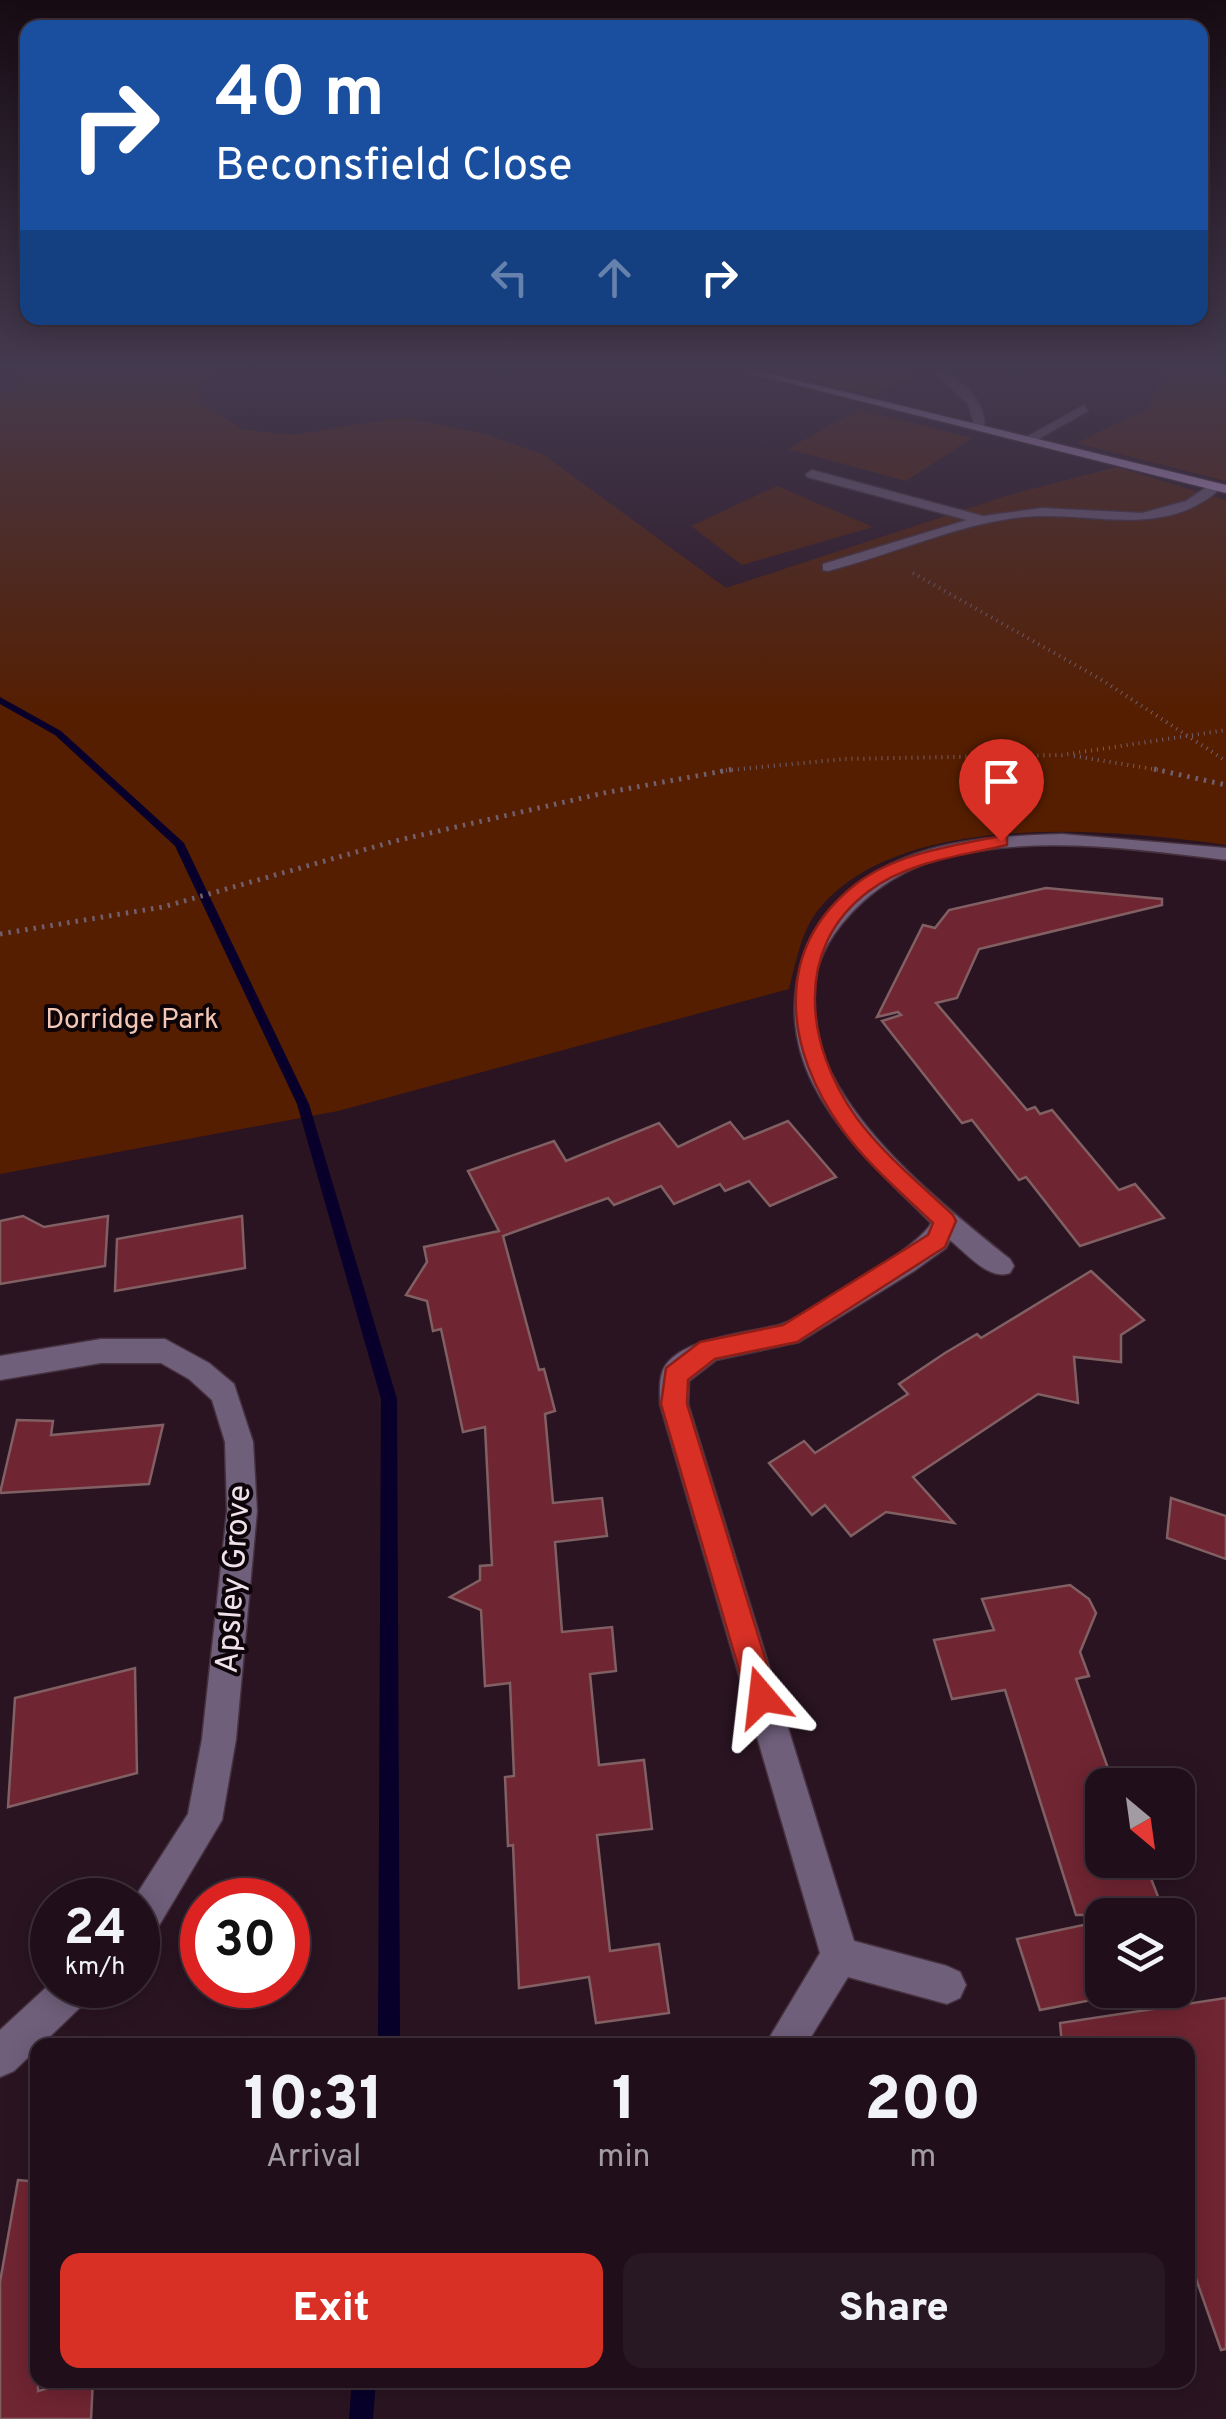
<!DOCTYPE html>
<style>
body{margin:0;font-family:Overpass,sans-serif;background:#281823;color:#f1f3f6;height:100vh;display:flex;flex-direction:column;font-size:38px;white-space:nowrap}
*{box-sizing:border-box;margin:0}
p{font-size:32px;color:#a29ca2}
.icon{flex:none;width:55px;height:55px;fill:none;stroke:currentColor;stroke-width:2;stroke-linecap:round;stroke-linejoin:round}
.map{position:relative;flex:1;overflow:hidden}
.panel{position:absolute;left:30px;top:2038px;width:1165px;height:350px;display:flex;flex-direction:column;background:#200f1a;border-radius:20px;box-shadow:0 5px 25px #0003,0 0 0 2px #3d2f39}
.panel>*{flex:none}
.guide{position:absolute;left:20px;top:20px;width:1188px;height:305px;border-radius:20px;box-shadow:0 5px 25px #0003,0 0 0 2px #3d2f39;background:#1a4fa0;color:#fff;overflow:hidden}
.needle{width:65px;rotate:151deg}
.tools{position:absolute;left:1085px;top:1768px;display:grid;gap:20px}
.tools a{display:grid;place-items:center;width:110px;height:110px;border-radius:20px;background:#200f1a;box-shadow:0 5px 25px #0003,0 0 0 2px #3d2f39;font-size:50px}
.speed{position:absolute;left:30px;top:1878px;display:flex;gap:20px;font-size:50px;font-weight:700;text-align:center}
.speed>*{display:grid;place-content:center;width:130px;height:130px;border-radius:50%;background:#200f1a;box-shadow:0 5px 25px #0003,0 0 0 2px #3d2f39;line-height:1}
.speed small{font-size:25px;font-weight:400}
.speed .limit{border:15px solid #d22;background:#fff;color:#111}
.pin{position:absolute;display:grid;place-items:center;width:85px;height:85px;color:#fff;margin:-102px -42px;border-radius:50% 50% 50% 0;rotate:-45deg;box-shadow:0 0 10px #0007}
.pin .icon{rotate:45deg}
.me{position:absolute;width:110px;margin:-55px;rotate:343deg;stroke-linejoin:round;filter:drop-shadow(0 0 8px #0008)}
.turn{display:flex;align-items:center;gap:35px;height:210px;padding:0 30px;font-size:45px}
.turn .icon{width:130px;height:130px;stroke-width:2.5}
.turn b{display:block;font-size:70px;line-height:85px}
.lanes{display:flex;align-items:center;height:95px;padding:0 30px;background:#0003;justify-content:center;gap:50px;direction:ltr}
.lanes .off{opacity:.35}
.eta{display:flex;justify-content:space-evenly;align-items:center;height:170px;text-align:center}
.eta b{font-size:60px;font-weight:800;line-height:70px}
.cta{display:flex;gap:20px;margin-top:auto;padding:20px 30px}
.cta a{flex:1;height:115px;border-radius:20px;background:#d93025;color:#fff;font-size:40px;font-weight:800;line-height:115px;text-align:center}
.cta a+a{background:#281823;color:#f1f3f6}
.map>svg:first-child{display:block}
</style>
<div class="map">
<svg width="1226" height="2419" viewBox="0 0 1226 2419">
<rect width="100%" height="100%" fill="#2a1422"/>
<!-- green -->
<g fill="#551e01">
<path d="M23,373h191l-11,6 -3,22 42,28 51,6 109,-18 87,18 55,20 182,133 280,-92 110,-29 110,33v345c-115,-16 -326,-36 -408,65 -17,22 -22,52 -29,79l-451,122 -338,63v-781l11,-2z"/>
<path d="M773,373h131l7,5 -37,17z"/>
<path d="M1165,373h61v108l-150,-38 72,-35z"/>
<path d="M858,409l114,29 -66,43 -118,-32z"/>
<path d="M777,486l96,41 -131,38 -51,-39z"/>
</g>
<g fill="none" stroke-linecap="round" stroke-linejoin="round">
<!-- stream -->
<g fill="#08002a" fill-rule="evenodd">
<path d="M0,697l61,34 123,112 125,261 88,295 3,646h-22l3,-646 -84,-295 -122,-258 -120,-111 -55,-31z"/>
<path d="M352,2380h24l-3,39h-24z"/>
</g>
</g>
<!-- building -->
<g fill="#702532" stroke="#816063" stroke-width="2.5">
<path d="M1046,888l116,11v6l-183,44 -22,49 -21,5 91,107 8,-3 5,7 12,-4 67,80 16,-6 29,34 -84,28 -54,-69 -7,3 -47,-60 -10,3 -66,-84 -14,-18 19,-6 -3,-3 -21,5 46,-92 12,3 14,-18z"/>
<path d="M788,1121l48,56 -66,29 -21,-25 -24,10 -5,-7 -46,20 -13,-18 -47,19 -6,-7 -105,38 36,134 5,-1 11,42 -10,3 8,89 49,-5 5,38 -52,6 7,90 50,-5 4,44 -26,3 9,91 45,-5 8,69 -55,6 13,116 49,-7 10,69 -73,10 -7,-46 -70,11 -6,-143 -5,1 -3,-69 9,-1 -4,-93 -25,3 -4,-76 -31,-13 30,-17v-14l12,-1 -7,-138 -22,5 -22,-103 -8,2 -6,-30 -21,-6 21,-33 -3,-15 75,-16 -31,-60 86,-30 12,20 93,-38 19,24 52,-25 14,17z"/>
<path d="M23,1216l21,11 64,-11 -3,50 -105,18v-63z"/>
<path d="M242,1216l3,52 -130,23 2,-52z"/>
<path d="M1091,1271l53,49 -23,15v27l-47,-5 4,46 -40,-9 -125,83 41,46 -68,-11 -35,24 -26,-31 -13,10 -43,-52 35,-22 11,12 93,-59 -9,-10 46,-31 32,-19 4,4z"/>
<path d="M17,1420l36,1 -2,14 112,-10 -14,59 -149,9z"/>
<path d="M1171,1498l55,18v43l-59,-21z"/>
<path d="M1070,1585l19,14 7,14 -16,39 9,24 -13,3 38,106h-12v75h42l21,55h-89l-71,-225 -53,9 -18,-59 60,-10 -12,-31z"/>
<path d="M135,1668l2,105 -129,34 7,-109z"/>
<path d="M1102,1921v77l-62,12 -23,-71z"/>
<path d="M1226,1998v351l-5,1 -33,-94v-211h-126l-2,-22z"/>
<path d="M18,2180l20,2v209l39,-11h16l-2,39h-91v-137z"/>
</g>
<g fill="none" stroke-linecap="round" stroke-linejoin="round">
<!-- minor casing -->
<g stroke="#46313e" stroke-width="3">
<g id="minor">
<path d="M935,373c25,0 54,31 49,57h-8l-8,-26z"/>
<path d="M1084,405l4,6 -55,31 -10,-3z"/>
<path d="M812,470l171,46 59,-8 100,5 44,-12 25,-17 11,3c-59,56 -136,21 -208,31 -63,9 -124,37 -186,53l-5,-1v-6l144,-44 -160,-43 -1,-3z"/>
<path d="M1062,834l164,14v12c-90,-11 -182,-24 -272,-5 -45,10 -84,34 -113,70 -99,124 83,265 169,334l4,7 -4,7c-21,8 -44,-20 -60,-33l-4,8 -32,23 -115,71 -83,18 -27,21 -1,23 166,537 93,25 13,6 6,13 -6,13 -13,6 -99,-27 -42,68h-41l55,-92 -160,-549c0,-10 -1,-22 2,-31 11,-35 88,-40 117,-48 25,-7 144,-81 152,-102 -43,-43 -90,-84 -118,-139 -43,-86 -8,-177 76,-219 53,-27 115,-29 173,-31z"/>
<path d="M101,1339h64l44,24 25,21 19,58 4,69 -21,228 -14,81 -71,119 -13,5v-44h-5l55,-86 14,-75 25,-228 -2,-69 -13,-42 -23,-21 -28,-16h-60l-101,17v-24z"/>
<path d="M52,1982v3h44l-6,13 -76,73 -14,6v-47z"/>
</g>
</g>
<!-- major casing -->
<g stroke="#46313e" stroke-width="3">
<path id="major" d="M749,373h18l459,112v8z"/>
</g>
<!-- path-far1 -->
<g stroke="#725f6b" stroke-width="4" stroke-dasharray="1 5" stroke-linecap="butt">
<path d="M913,573l189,107 124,81"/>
<path d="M1074,756l91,15"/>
<path d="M720,771l124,-12 218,-4 164,-25"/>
</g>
<!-- path -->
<g stroke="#725f6b" stroke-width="5" stroke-dasharray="2.5 6" stroke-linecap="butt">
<path d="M1154,769l72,16"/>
<path d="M0,934l163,-27 232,-66 209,-48 130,-24"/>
</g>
<!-- minor -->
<use href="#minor" fill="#705f7b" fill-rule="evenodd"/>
<!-- major -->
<use href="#major" fill="#c7a2dc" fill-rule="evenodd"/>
</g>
<!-- sky -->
<linearGradient id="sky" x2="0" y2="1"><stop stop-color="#170b13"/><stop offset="0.52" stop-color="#443a4f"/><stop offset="1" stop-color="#443a4f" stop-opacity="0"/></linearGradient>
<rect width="1226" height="711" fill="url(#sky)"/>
<!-- route -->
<path fill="#d93025" stroke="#8d1f18" stroke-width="2.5" d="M1001,836l6,1v8c-46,11 -98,16 -138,46 -77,57 -63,156 -13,226 27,37 64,67 97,98l3,6 -11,26 -148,95 -82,17 -27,21 -1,24 90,293 -4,10 -11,5 -10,-5 -5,-10 -86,-293 5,-36 34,-26 83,-17 145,-90 5,-12c-31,-30 -66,-59 -91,-94 -57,-79 -71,-179 14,-245 38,-30 99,-39 145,-48z"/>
<g text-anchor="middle" stroke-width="8" stroke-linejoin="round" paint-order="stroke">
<!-- park labels -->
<g font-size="28" fill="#f2c7b5" stroke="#0d0409">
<text x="132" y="1028">Dorridge Park</text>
</g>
<!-- near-street labels -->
<g font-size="32" fill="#f0e0e9" stroke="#0d0409">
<text transform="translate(232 1579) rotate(-86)" y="11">Apsley Grove</text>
</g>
</g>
</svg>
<div class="tools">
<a><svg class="needle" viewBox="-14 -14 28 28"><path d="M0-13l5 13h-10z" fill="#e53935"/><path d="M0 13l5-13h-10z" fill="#a29ca2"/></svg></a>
<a><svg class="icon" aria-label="layers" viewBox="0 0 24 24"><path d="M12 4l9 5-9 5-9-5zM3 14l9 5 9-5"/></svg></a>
</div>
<div class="speed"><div>24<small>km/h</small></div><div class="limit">30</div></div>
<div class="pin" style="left:1001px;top:841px;background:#d93025"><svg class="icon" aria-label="arrive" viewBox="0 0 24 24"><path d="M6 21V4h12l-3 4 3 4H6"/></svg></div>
<svg class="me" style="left:762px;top:1697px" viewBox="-20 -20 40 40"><path d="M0-17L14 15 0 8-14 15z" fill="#d93025" stroke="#fff" stroke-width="4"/></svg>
<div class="guide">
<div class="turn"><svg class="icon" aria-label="right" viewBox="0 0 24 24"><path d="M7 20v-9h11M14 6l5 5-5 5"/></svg><div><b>40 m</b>Beconsfield Close</div></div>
<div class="lanes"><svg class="icon off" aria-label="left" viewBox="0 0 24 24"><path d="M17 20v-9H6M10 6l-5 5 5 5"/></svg><svg class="icon off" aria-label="ahead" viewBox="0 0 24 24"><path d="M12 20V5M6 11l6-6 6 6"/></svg><svg class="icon" aria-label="right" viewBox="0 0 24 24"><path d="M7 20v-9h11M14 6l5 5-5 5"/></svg></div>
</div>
<section class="panel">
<div class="eta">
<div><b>10:31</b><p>Arrival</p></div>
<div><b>1</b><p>min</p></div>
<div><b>200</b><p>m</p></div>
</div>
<div class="cta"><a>Exit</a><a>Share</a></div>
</section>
</div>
